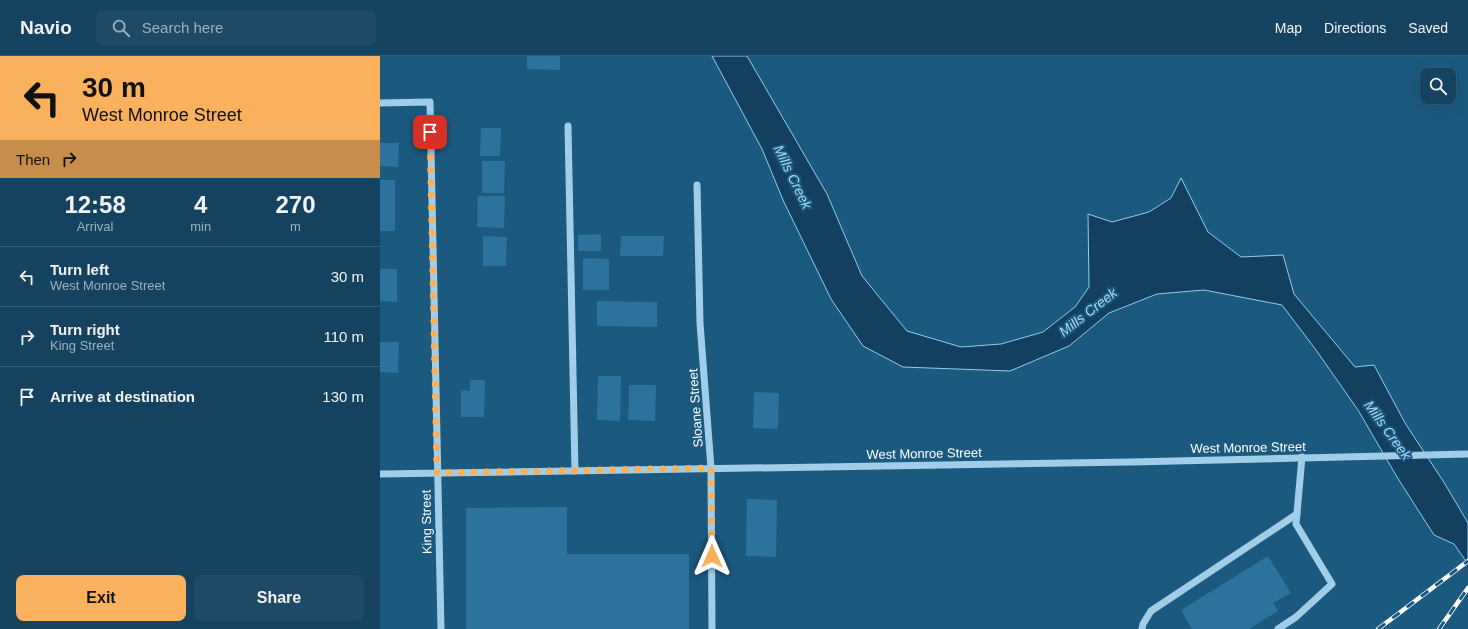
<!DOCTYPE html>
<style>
body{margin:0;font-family:Arial,sans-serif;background:#1e4a65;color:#f1f3f6;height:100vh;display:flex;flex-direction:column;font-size:15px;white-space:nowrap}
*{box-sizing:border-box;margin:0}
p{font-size:13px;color:#9db0bd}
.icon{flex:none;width:22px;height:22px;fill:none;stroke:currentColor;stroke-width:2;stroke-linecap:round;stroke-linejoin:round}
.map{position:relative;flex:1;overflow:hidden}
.sheet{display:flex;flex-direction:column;background:#15435f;width:380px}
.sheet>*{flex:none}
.hud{background:#f9b15e;color:#111;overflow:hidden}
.buttons{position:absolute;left:1040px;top:12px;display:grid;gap:8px}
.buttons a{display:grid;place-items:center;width:36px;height:36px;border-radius:8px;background:#15435f;box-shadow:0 4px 16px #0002,0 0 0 1px #345c74;font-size:20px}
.pin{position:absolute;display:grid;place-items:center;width:34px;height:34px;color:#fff;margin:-17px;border-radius:8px;box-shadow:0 2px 6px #0006}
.me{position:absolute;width:44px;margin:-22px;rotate:0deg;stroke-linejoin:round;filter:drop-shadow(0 0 3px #0008)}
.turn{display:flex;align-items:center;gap:14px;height:84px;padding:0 16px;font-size:18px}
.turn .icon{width:52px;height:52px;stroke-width:2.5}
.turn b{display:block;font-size:28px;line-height:34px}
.then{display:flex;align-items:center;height:38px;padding:0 16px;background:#0003;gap:8px;font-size:15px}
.eta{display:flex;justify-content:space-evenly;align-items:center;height:68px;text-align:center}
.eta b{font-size:24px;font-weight:800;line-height:28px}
.cta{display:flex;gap:8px;margin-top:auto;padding:8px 16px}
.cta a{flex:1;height:46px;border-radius:8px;background:#f9b15e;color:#111;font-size:16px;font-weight:800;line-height:46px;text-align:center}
.cta a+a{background:#1e4a65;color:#f1f3f6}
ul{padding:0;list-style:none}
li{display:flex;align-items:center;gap:12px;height:60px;padding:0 16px;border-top:1px solid #345c74}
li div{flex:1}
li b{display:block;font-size:15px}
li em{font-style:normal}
header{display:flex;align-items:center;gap:24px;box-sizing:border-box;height:56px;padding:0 20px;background:#15435f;border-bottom:1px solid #345c74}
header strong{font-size:19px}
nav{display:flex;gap:22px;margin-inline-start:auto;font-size:14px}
.search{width:280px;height:36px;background:#1e4a65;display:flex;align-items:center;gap:10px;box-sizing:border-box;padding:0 14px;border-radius:8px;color:#9db0bd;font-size:15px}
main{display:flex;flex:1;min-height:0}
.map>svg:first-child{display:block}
</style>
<header>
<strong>Navio</strong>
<div class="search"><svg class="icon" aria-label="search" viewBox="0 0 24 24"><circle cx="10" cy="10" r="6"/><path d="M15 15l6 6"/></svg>Search here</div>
<nav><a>Map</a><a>Directions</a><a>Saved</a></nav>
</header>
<main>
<section class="sheet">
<div class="hud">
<div class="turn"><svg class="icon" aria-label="left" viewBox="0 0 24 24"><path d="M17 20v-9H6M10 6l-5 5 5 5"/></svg><div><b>30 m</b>West Monroe Street</div></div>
<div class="then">Then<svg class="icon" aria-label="right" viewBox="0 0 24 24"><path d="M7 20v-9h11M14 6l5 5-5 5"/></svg></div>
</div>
<div class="eta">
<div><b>12:58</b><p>Arrival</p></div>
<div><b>4</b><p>min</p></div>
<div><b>270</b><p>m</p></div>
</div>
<ul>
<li><svg class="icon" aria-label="left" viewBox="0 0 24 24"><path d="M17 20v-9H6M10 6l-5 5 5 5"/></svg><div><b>Turn left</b><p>West Monroe Street</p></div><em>30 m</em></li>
<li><svg class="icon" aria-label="right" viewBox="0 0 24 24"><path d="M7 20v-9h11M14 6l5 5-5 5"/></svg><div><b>Turn right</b><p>King Street</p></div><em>110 m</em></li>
<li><svg class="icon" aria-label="arrive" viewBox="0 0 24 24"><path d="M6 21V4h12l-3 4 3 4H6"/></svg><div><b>Arrive at destination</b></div><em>130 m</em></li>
</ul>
<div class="cta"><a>Exit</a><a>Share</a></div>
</section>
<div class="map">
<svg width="1088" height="573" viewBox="0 0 1088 573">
<rect width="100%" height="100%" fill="#1c597f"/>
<!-- water -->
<path fill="#13405e" stroke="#93cbeb" d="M332,0h35l80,138 35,82 45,55 54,16 40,-3 42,-12 32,-25 14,-20 -1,-73 24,8 37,-10 22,-14 10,-20 27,54 33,25 42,-2 11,39 61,73 19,-2 31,58 40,61 23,39v41l-14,-20 -20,-9 -37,-58 -39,-67 -42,-60 -34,-45 -78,-15 -47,4 -48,19 -40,33 -59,25 -107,-4 -40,-21 -32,-47 -48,-99 -21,-51z"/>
<!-- building -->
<g fill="#2b729d">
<path d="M147,0h33v14l-33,-1z"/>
<path d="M101,72h20l-1,28h-20z"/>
<path d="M0,87h19l-1,24 -18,-1z"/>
<path d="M102,105h23l-1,32h-22z"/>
<rect x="0" y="124" width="15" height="51"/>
<path d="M98,140h27l-1,32 -27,-1z"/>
<path d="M221,178v17h-23v-16z"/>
<path d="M103,180l24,1 -1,29h-23z"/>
<path d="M241,180h43l-1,20h-43z"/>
<path d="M203,202l26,1v31h-26z"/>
<path d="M0,213h17v33l-17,-1z"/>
<path d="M217,245l60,1v25l-60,-1z"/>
<path d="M0,286h19l-1,31 -18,-1z"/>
<path d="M218,320h23l-1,45 -23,-1z"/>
<path d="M90,324h15l-1,37h-23v-27l9,1z"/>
<path d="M249,329h27l-1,36 -27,-1z"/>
<path d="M374,336l25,1 -1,36 -25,-1z"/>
<path d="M367,443l30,1 -1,57 -30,-1z"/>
<path d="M187,451v47h122v75h-223v-121z"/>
<path d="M888,500l23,37 -18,10 5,8 -29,18h-57l-11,-19z"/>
</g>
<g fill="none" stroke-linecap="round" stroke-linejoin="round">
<!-- minor -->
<g stroke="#a0cee9" stroke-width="7">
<path d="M0,47l50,-1 11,527"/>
<path d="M188,70l7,345"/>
<path d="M317,129l3,138 11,145 1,161"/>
<path d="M0,418l752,-12 336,-8"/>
<path d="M762,573l1,-5 8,-13 146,-97"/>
<path d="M898,573l18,-12 36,-33 -36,-60 6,-67"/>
</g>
<!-- rail casing -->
<g stroke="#fff" stroke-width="4.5">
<g id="rail">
<path d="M998,573l90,-68"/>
<path d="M1059,573l29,-41"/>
</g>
</g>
<!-- rail -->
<use href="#rail" stroke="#1c597f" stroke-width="3" stroke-dasharray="9" stroke-linecap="butt"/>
</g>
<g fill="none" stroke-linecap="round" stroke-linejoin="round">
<!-- route -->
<path stroke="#f9b15e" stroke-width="7" stroke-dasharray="0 12.6" d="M50,76l7,341 274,-5 1,88"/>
</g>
<g text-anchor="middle" stroke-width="4" stroke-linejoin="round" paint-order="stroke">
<!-- street labels -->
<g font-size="13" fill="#fff" stroke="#1c597f">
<text transform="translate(315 352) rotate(-94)" y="5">Sloane Street</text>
<text transform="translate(868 391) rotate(-1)" y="5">West Monroe Street</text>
<text transform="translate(544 397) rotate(-1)" y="5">West Monroe Street</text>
<text transform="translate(46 466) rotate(-91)" y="5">King Street</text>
</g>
<!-- water labels -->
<g font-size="14" font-style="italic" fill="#abd7f1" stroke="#1c597f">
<text transform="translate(413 121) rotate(64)" y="5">Mills Creek</text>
<text transform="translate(708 256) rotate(-38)" y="5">Mills Creek</text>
<text transform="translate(1008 374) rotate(54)" y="5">Mills Creek</text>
</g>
</g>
</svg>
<div class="buttons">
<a><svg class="icon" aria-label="search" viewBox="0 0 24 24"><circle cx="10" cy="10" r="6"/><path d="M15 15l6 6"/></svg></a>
</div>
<div class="pin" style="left:50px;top:76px;background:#d93025"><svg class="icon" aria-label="arrive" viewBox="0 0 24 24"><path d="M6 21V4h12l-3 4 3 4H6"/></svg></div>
<svg class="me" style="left:332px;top:500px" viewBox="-20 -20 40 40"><path d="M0-17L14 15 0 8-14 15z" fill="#f9b15e" stroke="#fff" stroke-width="4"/></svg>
</div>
</main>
